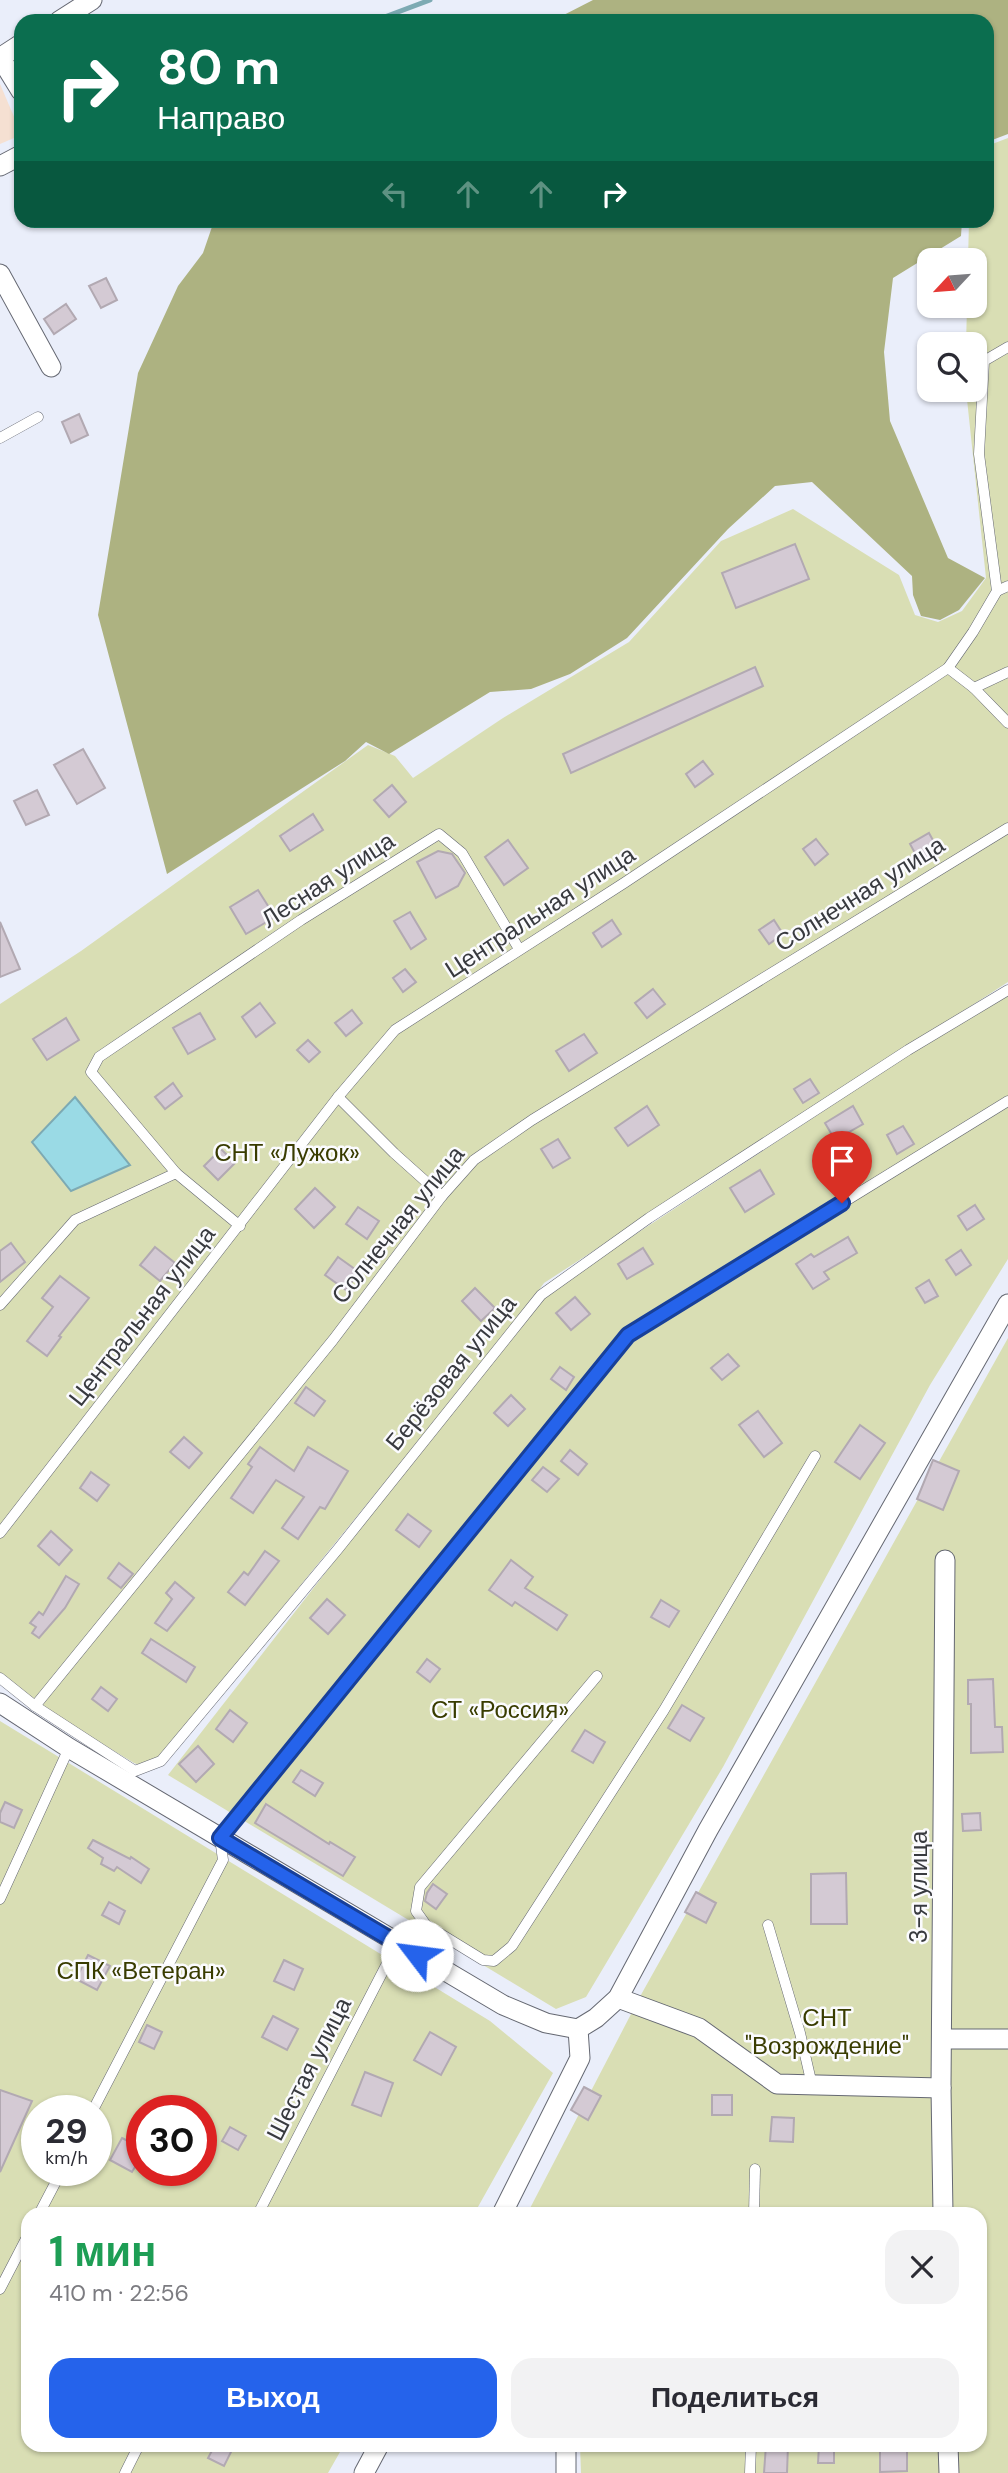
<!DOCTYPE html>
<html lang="ru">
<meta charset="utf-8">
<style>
body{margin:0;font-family:"DM Sans",sans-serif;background:#f2f2f3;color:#2b2b33;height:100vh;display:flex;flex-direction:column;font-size:26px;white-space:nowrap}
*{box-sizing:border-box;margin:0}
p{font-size:23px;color:#7c7c81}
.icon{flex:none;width:38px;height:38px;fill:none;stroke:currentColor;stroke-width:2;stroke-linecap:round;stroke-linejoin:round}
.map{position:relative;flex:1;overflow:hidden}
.panel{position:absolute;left:21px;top:2207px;width:966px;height:245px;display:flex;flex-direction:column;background:#fff;border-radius:21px;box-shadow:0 2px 5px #0004}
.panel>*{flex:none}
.guide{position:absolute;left:14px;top:14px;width:980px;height:214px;border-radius:21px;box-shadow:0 2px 5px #0004;background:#0b6e4f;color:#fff;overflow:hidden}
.needle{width:46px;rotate:244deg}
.tools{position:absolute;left:917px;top:248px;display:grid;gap:14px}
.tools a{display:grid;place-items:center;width:70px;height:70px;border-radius:14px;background:#fff;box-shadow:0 2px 5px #0004;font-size:35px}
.speed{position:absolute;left:21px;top:2095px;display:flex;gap:14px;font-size:35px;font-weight:700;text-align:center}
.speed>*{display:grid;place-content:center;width:91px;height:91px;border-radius:50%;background:#fff;box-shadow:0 2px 5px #0004;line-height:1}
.speed small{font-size:18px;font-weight:400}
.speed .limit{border:10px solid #d22;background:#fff;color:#111}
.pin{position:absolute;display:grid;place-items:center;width:60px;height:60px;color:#fff;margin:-72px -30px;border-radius:50% 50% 50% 0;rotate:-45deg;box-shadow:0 0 7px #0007}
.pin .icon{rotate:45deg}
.me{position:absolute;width:77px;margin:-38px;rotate:300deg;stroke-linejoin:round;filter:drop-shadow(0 0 5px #0008)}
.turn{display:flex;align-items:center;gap:24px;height:147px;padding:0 28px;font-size:32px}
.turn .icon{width:91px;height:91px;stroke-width:2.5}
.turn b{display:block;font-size:49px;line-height:60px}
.lanes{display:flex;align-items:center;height:66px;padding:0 28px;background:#0003;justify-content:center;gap:35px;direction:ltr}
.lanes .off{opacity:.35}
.round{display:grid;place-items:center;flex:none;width:74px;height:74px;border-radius:21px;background:#f2f2f3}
.head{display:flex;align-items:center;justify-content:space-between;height:119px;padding:0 28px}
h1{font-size:42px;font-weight:700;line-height:52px;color:#1e9e55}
.action{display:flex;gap:14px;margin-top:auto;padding:14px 28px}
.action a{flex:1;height:80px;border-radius:21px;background:#2563eb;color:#fff;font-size:28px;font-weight:700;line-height:80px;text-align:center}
.action a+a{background:#f2f2f3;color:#2b2b33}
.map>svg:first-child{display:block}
</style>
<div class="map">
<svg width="1008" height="2473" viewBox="0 0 1008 2473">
<rect width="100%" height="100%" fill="#eaeefa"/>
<!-- industrial -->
<path fill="#f5e0d2" d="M0,84l21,49v2l-21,9z"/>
<!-- green -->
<g fill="#d9deb4" fill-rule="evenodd">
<path d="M1008,138v844l-464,301 -33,45 -361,441 -16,-6 -134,-81v-678l81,-53 287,-206 27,11 18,22 90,-60 126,-76 92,-101 72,-32 106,66 16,40 23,7 24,-11 24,-33 -20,-188h9v-45h-9l1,-39h8v-45h-7l1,-40 18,-1v-74z"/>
<path d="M1008,990v269l-78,126 -207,382 -137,230 -30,12 -388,-234 228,-293 153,-191z"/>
<path d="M1008,1338v1135h-427l-1,-28h400v-231h-453l115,-221z"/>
<path d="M0,1721l490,300 63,52 -79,141h-446v231h316l-16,28h-328zM37,2110h59v60h-59zM142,2110h59v60h-59z"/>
</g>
<!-- forest -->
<g fill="#adb281">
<path d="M593,0h415v134l-21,8v-121h-435z"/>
<path d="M214,221h748l-1,15 -68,42 -9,74 6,69 58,137 37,20 -26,32 -19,10 -19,-4 -8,-21 -1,-19 -100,-94 -37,4 -47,43 -101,109 -57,36 -39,15 -41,3 -101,62 -23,-12 -21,19 -178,113 -69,-259 40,-242 40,-87 25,-33z"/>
</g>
<!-- water -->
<path fill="#9adae5" stroke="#7daab3" stroke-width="2" d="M75,1097l55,68 -59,26 -39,-49z"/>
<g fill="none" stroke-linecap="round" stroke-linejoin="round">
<!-- stream -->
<path stroke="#7daab3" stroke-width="5" d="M374,21l56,-21"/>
</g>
<!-- building -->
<g fill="#d4cad4" stroke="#b2a9b2" stroke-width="2">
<path d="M106,278l11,22 -16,8 -12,-22z"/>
<path d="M66,304l10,15 -22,15 -10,-15z"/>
<path d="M79,414l9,21 -17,8 -9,-21z"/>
<path d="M795,544l14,35 -73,29 -14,-35z"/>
<path d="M755,667l8,19 -192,87 -8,-19z"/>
<path d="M83,749l22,39 -28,16 -23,-39z"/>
<path d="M703,761l10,13 -18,13 -9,-13z"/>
<path d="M392,785l14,17 -17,15 -15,-17z"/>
<path d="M37,790l12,25 -23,10 -12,-24z"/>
<path d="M313,814l10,16 -33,21 -10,-15z"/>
<path d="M929,833l11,20 -19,11 -11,-20z"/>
<path d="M816,839l12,15 -13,11 -12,-16z"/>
<path d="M508,840l20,28 -24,17 -19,-28z"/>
<path d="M438,851l14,3 13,19 -7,13 -22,12 -19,-36z"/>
<path d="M258,890l17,27 -29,17 -16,-27z"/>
<path d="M410,912l16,27 -15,10 -17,-28z"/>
<path d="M612,920l9,14 -19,13 -9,-14z"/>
<path d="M774,920l9,14 -14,10 -10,-14z"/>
<path d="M0,922l20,47 -20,8z"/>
<path d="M405,969l11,13 -13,10 -10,-14z"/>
<path d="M653,989l12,15 -18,14 -12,-15z"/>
<path d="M260,1003l15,20 -19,14 -14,-20z"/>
<path d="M352,1010l10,13 -16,13 -11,-13z"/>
<path d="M200,1013l15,26 -27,15 -15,-26z"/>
<path d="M66,1018l13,22 -32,20 -14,-21z"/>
<path d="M584,1034l13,19 -28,18 -13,-20z"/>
<path d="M308,1040l12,12 -11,10 -12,-12z"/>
<path d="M810,1079l9,14 -16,10 -9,-14z"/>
<path d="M173,1083l9,13 -17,13 -10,-12z"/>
<path d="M647,1106l12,19 -31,21 -13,-18z"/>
<path d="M853,1106l10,18 -28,16 -10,-17z"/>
<path d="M903,1126l11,18 -17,10 -10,-19z"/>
<path d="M558,1139l12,19 -17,10 -12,-19z"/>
<path d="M221,1149l14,14 -17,17 -14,-14z"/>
<path d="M760,1170l14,24 -29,18 -15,-24z"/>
<path d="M315,1188l20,19 -21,21 -19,-19z"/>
<path d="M975,1205l9,14 -17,11 -9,-14z"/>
<path d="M358,1207l21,14 -12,18 -21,-15z"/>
<path d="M848,1237l9,16 -33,19 5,7 -16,10 -17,-25 15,-10 3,3z"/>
<path d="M11,1243l14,19 -25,20v-31z"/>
<path d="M155,1247l20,16 -15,18 -20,-16z"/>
<path d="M643,1248l10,16 -26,15 -9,-15z"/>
<path d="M961,1250l10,15 -15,10 -10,-15z"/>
<path d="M338,1257l21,15 -13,18 -21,-15z"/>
<path d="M60,1276l29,22 -30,38 2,1 -14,19 -20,-15 26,-34 -11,-9z"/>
<path d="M929,1280l9,16 -13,7 -9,-15z"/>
<path d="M475,1288l20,20 -14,13 -19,-20z"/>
<path d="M575,1297l15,17 -19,16 -15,-17z"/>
<path d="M728,1354l11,12 -17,14 -11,-12z"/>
<path d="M560,1367l14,10 -8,13 -15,-11z"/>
<path d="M306,1387l19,14 -11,15 -19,-13z"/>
<path d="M511,1395l14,14 -17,17 -14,-13z"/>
<path d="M758,1411l24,32 -18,14 -25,-32z"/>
<path d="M860,1425l25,18 -25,36 -25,-17z"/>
<path d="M184,1437l18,16 -13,15 -19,-16z"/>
<path d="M260,1447l34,24 14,-24 40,24 -23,38 -5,-2 -22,32 -16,-11 22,-31 -28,-17 -23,33 -22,-15 21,-31 -4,-3z"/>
<path d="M570,1450l17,14 -9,11 -17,-14z"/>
<path d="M933,1460l26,11 -16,39 -26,-11z"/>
<path d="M543,1467l16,12 -12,13 -15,-12z"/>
<path d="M91,1472l18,13 -12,16 -17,-13z"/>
<path d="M408,1514l23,17 -12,16 -23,-17z"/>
<path d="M51,1531l21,19 -13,15 -21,-19z"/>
<path d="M265,1551l14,10 -34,44 -17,-13 16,-20 4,3z"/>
<path d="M511,1560l22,17 -8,11 42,27 -10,15 -42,-28 -3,4 -23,-16z"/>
<path d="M119,1563l14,11 -12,14 -13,-10z"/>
<path d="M66,1576l13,8 -14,24 -26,30 -7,-5 4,-6 -6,-4 9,-11 4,3z"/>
<path d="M175,1582l19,16 -27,33 -12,-8 17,-24 -6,-6z"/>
<path d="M327,1599l18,16 -17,19 -18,-16z"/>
<path d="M661,1600l18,11 -10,16 -18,-10z"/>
<path d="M151,1639l44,28 -9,15 -44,-29z"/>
<path d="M427,1659l13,10 -10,13 -13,-10z"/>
<path d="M993,1679l2,48h7l1,25 -32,1v-49h-3v-24z"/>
<path d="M101,1687l16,12 -9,12 -16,-12z"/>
<path d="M682,1705l22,13 -14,23 -22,-13z"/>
<path d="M230,1710l17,13 -14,19 -17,-13z"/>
<path d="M585,1730l20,12 -12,21 -21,-12z"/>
<path d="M198,1746l16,18 -18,18 -17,-18z"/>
<path d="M301,1770l22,13 -8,13 -22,-14z"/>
<path d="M5,1802l17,8 -8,18 -14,-6v-9z"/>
<path d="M266,1804l63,40 1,-2 25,15 -12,19 -88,-53z"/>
<path d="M980,1813l1,17 -18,1 -1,-17z"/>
<path d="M93,1840l37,19 1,-2 18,12 -8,14 -24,-16 -3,4 -13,-7 2,-6 -15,-10z"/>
<path d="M846,1873l1,51h-36v-50z"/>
<path d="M433,1884l14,10 -11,15 -11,-8 2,-8z"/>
<path d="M696,1892l20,11 -10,20 -21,-11z"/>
<path d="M109,1902l16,9 -6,13 -17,-9z"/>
<path d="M88,1955l22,11 -13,24 -21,-11z"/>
<path d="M284,1960l19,9 -9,21 -20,-9z"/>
<path d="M273,2016l25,13 -11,21 -25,-13z"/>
<path d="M147,2025l15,7 -8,17 -15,-7z"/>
<path d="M430,2032l26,15 -15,28 -27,-15z"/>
<path d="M365,2072l28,11 -12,33 -29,-11z"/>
<path d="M584,2087l17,9 -13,24 -17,-10z"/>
<path d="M0,2090l32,11 -32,71z"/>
<rect x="712" y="2095" width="20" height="20"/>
<path d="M772,2117l22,1 -1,24 -23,-1z"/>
<path d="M230,2127l16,9 -8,14 -16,-9z"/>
<path d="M122,2138l20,10v7l-10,17 -22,-12z"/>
<path d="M215,2445h7l10,5 -8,16 -16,-8z"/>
<path d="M766,2445h22l-1,28h-23z"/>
<path d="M819,2445h15v18h-16z"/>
<path d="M880,2447h27v24l-27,1z"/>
</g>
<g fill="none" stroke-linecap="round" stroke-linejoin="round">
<!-- lane casing -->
<g stroke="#656872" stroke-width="11">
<g id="lane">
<path d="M0,438l38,-21"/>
<path d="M997,591l11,-5"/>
<path d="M948,668l26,20 34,35"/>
<path d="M974,688l34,-16"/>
<path d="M338,1097l56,56 48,43"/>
<path d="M176,1173l-85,-101 8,-15 202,-137 138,-86 23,19 57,96"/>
<path d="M0,1305l75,-85 101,-47 64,53"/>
<path d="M0,1533l338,-436 57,-67 229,-147 324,-215 25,-36 24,-41 -18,-137 5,-93 24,-14"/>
<path d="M597,1676l-177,211 -4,24 10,14 57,35 11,1 18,-15 152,-236 151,-254"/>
<path d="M0,1678l35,28 100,65 26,-10 177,-212 203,-254 108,-77 259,-168 100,-60"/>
<path d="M35,1706l298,-366 109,-144 32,-36 58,-40 476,-292"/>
<path d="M0,1899l69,-151"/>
<path d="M768,1925l32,108 12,52"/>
<path d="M93,2110l130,-250 -3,-22 408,-503 380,-234"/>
<path d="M39,2214l23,-44"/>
<path d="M258,2214l139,-270"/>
<path d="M754,2214l1,-45"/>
<path d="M0,2289l28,-54"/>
<path d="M125,2473l14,-28"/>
<path d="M750,2473l1,-28"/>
</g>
</g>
<!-- street casing -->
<g stroke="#656872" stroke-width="21">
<g id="street">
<path d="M59,21l33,-21"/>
<path d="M0,57l21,34"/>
<path d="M1,57l20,-13"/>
<path d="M0,166l21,-11"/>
<path d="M0,274l51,93"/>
<path d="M0,1703l69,45 434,257 43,18 32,6 18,-11 22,-20 90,-168 300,-526"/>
<path d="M618,1998l81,30 78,56 164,4"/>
<path d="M942,2039h66"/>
<path d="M502,2214l78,-156 -2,-29"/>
<path d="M943,2214l-2,-126 4,-528"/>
<path d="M566,2445v28"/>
<path d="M948,2445l1,28"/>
<path d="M364,2473l15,-28"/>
</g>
</g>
<!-- lane -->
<use href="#lane" stroke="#fff" stroke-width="10"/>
<!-- street -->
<use href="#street" stroke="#fff" stroke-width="19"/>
</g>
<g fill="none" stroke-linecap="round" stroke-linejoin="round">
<!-- route casing -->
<g stroke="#184099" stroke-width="18">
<path id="route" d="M417,1955l-197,-117 408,-503 214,-132"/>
</g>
<!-- route -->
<use href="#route" stroke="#2563eb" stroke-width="12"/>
</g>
<g text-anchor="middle" stroke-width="5" stroke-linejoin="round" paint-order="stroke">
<!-- street labels -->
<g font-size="24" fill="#383a3f" stroke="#fbfbfe">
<text transform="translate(328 880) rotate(-33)" y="8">Лесная улица</text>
<text transform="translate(860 894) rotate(-32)" y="8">Солнечная улица</text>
<text transform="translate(540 912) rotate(-33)" y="8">Центральная улица</text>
<text transform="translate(398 1225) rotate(-51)" y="8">Солнечная улица</text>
<text transform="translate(142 1316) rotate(-52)" y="8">Центральная улица</text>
<text transform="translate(451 1373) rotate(-51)" y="8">Берёзовая улица</text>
<text transform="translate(919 1887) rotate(-90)" y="8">3-я улица</text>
<text transform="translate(309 2069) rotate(-63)" y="8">Шестая улица</text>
</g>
<!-- park labels -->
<g font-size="24" fill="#393c00" stroke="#fbfbfe">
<text x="287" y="1161">СНТ «Лужок»</text>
<text x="500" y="1718">СТ «Россия»</text>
<text x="141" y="1979">СПК «Ветеран»</text>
<text x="827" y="2026">СНТ<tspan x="827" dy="28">"Возрождение"</tspan></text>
</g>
</g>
</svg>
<div class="tools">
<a><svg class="needle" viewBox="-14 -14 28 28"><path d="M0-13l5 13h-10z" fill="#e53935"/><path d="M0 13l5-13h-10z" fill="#7c7c81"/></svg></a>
<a><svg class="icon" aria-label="search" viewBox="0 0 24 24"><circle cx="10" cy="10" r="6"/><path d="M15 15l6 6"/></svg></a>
</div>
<div class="speed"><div>29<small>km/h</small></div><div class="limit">30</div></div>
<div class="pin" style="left:842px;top:1203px;background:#d93025"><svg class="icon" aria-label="arrive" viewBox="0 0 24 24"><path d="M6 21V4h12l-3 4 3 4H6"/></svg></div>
<svg class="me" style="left:417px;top:1955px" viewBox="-20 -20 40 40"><circle r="19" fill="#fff"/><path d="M0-13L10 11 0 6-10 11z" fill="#2563eb"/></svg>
<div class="guide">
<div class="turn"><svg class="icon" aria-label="right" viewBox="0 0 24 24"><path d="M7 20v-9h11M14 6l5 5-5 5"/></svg><div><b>80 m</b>Направо</div></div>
<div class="lanes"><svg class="icon off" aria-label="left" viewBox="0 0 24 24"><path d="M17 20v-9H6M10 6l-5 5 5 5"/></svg><svg class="icon off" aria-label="ahead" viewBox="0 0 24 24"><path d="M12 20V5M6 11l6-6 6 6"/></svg><svg class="icon off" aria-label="ahead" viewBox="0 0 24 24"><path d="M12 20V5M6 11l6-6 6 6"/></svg><svg class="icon" aria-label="right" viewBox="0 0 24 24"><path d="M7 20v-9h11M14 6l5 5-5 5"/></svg></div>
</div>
<section class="panel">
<div class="head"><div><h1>1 мин</h1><p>410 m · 22:56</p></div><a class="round"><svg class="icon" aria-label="close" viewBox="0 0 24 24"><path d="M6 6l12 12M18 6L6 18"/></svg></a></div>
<div class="action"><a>Выход</a><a>Поделиться</a></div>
</section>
</div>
